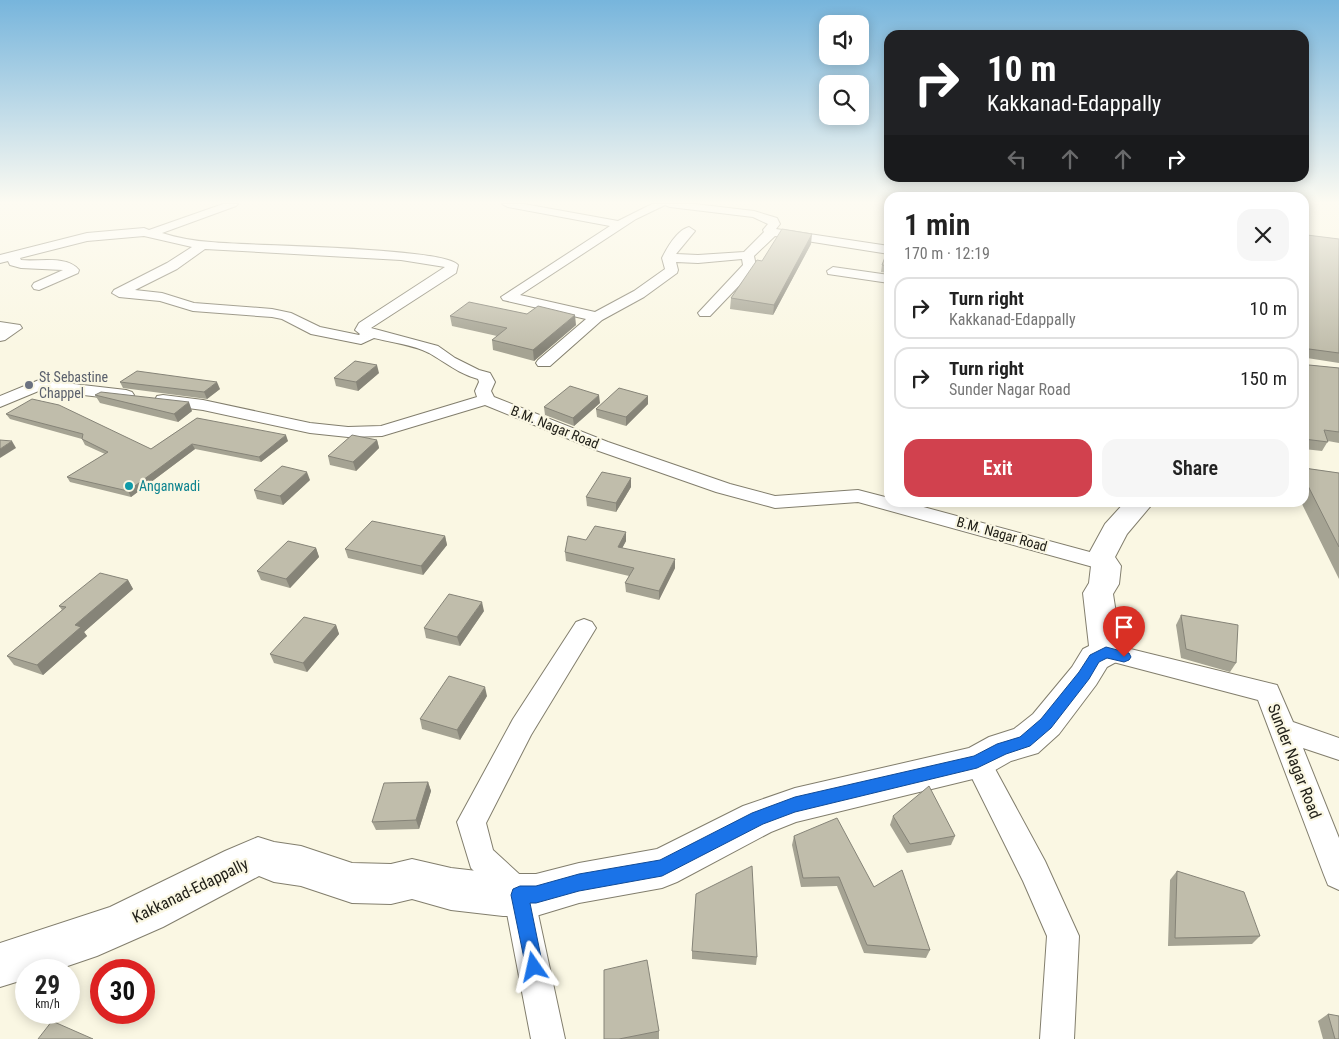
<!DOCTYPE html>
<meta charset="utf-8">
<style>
body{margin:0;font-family:"Roboto Condensed",sans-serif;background:#f6f6f6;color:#222;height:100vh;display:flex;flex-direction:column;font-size:19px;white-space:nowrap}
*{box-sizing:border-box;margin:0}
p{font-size:16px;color:#767676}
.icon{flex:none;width:28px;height:28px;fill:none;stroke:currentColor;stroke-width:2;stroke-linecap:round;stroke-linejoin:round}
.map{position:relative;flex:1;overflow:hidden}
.drawer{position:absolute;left:884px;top:192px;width:425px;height:315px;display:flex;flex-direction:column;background:#fff;border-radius:15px;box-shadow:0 2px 12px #0003}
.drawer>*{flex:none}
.guide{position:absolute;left:884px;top:30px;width:425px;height:152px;border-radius:15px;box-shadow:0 2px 12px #0003;background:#202124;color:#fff;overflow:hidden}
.tools{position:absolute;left:819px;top:15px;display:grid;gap:10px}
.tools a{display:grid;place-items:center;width:50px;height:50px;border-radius:10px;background:#fff;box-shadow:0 2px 12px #0003;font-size:25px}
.speed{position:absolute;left:15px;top:959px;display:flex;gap:10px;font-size:25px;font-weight:700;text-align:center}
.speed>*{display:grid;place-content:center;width:65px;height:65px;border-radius:50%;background:#fff;box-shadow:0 2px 12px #0003;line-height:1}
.speed small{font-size:12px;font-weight:400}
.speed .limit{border:8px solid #d22;background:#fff;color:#111}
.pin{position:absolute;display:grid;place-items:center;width:42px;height:42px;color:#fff;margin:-51px -21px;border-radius:50% 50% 50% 0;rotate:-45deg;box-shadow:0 0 5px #0007}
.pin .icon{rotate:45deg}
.me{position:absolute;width:55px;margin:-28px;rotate:349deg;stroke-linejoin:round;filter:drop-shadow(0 0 4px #0008)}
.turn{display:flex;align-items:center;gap:18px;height:105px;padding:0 20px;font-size:22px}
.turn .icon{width:65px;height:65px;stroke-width:2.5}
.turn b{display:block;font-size:35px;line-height:42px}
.lanes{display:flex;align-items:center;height:48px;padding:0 20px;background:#0003;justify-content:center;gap:25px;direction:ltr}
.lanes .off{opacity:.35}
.round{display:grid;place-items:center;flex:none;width:52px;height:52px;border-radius:15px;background:#f6f6f6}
.summary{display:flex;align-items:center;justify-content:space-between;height:85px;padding:0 20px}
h1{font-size:30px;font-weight:600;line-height:38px}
.action{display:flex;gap:10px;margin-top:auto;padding:10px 20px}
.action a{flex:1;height:58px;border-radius:15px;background:#d1414e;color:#fff;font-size:20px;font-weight:600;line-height:58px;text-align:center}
.action a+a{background:#f6f6f6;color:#222}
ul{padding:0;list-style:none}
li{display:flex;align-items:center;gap:15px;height:62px;margin:0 10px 8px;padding:0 10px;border:2px solid #e0e0e0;border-radius:15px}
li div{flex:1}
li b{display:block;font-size:19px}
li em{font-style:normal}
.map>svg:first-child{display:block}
</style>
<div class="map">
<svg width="1339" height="1039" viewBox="0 0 1339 1039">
<rect width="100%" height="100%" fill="#faf7e3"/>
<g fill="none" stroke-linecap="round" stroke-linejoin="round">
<!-- street casing -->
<g stroke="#827e6d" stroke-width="2">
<g id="street">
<path d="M223,204h15l-2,2 -74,27c16,5 32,8 49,9 35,4 233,5 247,23l-2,8 -85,55 67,18 17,12 24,12 11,3 5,9 -4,9 3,6 114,45 122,42 45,12 83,-6 31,8v4h16l207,56 3,5 -3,5 -8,2 -246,-68 -83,6 -7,-2 -52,-14 -120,-42 -111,-45 -103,31 -34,1 -38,-4 -107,-23 -46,-6 -2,-4 2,-4 6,-1 40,5 107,23 38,4 33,-1 96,-29 -2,-6 4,-9 -1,-3c-19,-5 -33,-17 -49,-26 -15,-8 -39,-11 -55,-15l-13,6 -50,-10 -29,-15 -10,-2 -79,-6 -33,-10 -41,-4 -7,-4 2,-3 53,-27 25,-16 -48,-11 -57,5 -67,17 1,2c18,2 46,-5 58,10l-1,3 -39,17 -5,-1 -2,-3 2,-3 29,-13 -42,-2 -11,-3 -2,-4 -8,2v-8l87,-22 57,-5 5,2zM205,249l196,11 44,7 -86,56 -4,7 5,4 -1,1 -39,-8 -29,-14 -19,-4 -78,-6 -32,-10 -27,-3 42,-21z"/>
<path d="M502,204h22l94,17 34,-17h43l59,7 23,7 3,6 -4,5 113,17v8l-114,-18 -21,20 2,10 -1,3 -45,47h-10l-2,-3 45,-48 -1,-6 -44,4 -22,-1 2,8 -1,3 -33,24 -42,23 -52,46h-12l-2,-3 2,-3 48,-41 -83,-19 -2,-3 109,-71 -102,-19zM665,205l5,2 83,10 15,7 -5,6 1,2 -20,20 -46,3 -22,-1 19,-23 -6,-4c-12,3 -22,21 -27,31l3,11 -31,22 -39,21 -75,-17 116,-76z"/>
<path d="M833,267l56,8v8l-61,-9 -1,-3z"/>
<path d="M0,322l20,3 2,3 -17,12 -5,1z"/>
<path d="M39,380l87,10 6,2 2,3 -2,3 -6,2 -85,-10 -41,17v-11z"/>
<path d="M584,619l8,3 4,6 -65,107 -45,88 7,27 37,34 4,11 31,144h-34l-26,-136 -34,-35 -14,-46 56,-103 63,-97z"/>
<path d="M1106,643l171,42 16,37 46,16v22l-36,-12 36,90v52l-11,-5 -4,-10 -66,-175 -160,-42 -4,-6 4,-6z"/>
<path d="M977,750l10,4 58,107 34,75 -5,103h-34l7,-103 -24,-55 -59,-119 3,-8z"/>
</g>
</g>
<!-- secondary casing -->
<g stroke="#827e6d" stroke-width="2">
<path id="secondary" d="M1125,502h29l-27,32 -12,23 6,9 -2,18 -6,10 9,58 -4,9 -11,6 -11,18 -37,49 -21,19 -27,8 -21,12 -13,5 -181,44 -25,10 -94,50 -15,6 -83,15 -43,13h-33l-52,-6 -39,-11 -21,5 -39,-1 -51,-17 -27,-4 -15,-6 -96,51 -66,29 -41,14h-30v9l-26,8v-44l110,-36 115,-56 33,-14 16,5 27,4 51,17 39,1 21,-5 39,9 52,6h33l43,-11 78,-14 86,-43 52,-18 174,-40 20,-11 25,-8 19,-15 39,-47 11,-18 6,-3 -6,-53 6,-10 2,-17 -4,-9 18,-33z"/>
</g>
<!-- street -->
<use href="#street" fill="#fff" fill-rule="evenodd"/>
<!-- secondary -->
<use href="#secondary" fill="#fff" fill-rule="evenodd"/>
</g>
<!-- wall -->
<g fill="#a5a393">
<path d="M1304,204l3,31 32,4v124l-32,-5v5l2,2 30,3v75l-11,-2 -6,10 -18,-2z"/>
<path d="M811,244l-38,71 -43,-6 1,-11 31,-37z"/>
<path d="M889,248v25l-8,-1 1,-7z"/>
<path d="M450,316l126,9 -42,36 -41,-11 -1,-10 5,-4 -45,-10z"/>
<path d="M379,373l-21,18 -22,-5 -2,-8z"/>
<path d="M120,382l100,7 -13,10 -84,-11z"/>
<path d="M95,395l97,16 -14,11 -78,-19z"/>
<path d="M648,396v8l-22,22 -29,-9 -1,-8z"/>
<path d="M600,403l-26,23 -29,-11 -1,-8z"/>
<path d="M6,414l145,35 46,-31 91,23 -27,21 -66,-13 -64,48 -61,-15 -3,-5 38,-23 -20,-9 -3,-6 -72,-20z"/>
<path d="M377,440l2,8 -23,23 -26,-6 -2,-9z"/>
<path d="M1304,468l35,5v106l-38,-77h3z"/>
<path d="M631,478v9l-15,25 -29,-6 -1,-9z"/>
<path d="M310,480l-27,25 -26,-6 -3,-9z"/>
<path d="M445,536l2,9 -24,30 -75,-17 -3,-9z"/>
<path d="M586,540l40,1 -4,7 53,20 -16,32 -33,-8 -1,-9 4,-7 -63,-15 -1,-9z"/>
<path d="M316,548l3,9 -29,31 -29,-8 -4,-9z"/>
<path d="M128,580l5,9 -49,43 3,4 -44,39 -29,-10 -7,-9 55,-46 -3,-4z"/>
<path d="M484,611l-24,35 -34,-8 -2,-10z"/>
<path d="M1181,615l55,48 -6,9 -49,-14 -5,-33z"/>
<path d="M336,625l3,9 -32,38 -33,-9 -4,-9z"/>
<path d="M487,696l-27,44 -38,-11 -2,-10z"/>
<path d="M428,782l3,9 -12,38 -43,1 -4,-8z"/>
<path d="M893,816l62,20 -4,9 -44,8 -17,-28z"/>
<path d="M794,836l80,51 56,63 -4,8 -62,-5 -27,-67 -36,1 -9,-42z"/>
<path d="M1177,871l83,65 -8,8 -84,2 2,-66z"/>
<path d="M692,951l65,6 -1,8 -64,-6z"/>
<path d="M1328,1014l11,25h-16l-5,-18z"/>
<path d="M659,1031v8h-55z"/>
</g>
<!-- shaded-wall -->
<g fill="#868478">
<path d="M812,234l-1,10 -38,71 1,-10z"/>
<path d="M575,315l1,10 -42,36 -1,-11z"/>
<path d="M377,365l2,8 -21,18 -2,-9z"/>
<path d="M217,382l3,7 -13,10 -3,-7z"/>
<path d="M599,395l1,8 -26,23 -1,-8z"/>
<path d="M648,396v8l-22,22v-9z"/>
<path d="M189,402l3,9 -14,11 -4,-8z"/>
<path d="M286,435l2,6 -27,21 -2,-5z"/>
<path d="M377,440l2,8 -23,23 -3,-9z"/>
<path d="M12,441l4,7 -16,10v-9z"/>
<path d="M192,444l3,5 -64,48 -3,-6z"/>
<path d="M307,472l3,8 -27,25 -3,-9z"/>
<path d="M631,478v9l-15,25v-9z"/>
<path d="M626,532v9l-8,15v-9z"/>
<path d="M445,536l2,9 -24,30 -2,-9z"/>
<path d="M316,548l3,9 -29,31 -4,-9z"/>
<path d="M675,559v9l-16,32v-9z"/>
<path d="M128,580l5,9 -49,43 3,4 -44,39 -6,-10 38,-40z"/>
<path d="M482,602l2,9 -24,35 -3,-9z"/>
<path d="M336,625l3,9 -32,38 -4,-9z"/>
<path d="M485,687l2,9 -27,44 -3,-10z"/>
<path d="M428,782l3,9 -12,38 -3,-9z"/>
</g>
<!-- building -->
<g fill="#c0bdab" stroke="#868478">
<path d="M1304,204h3v31l32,4v114l-30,-4 -2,2v12l2,2 30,3v64l-15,-2 4,12 -24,-3z"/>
<path d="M782,229l30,5 -38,71 -43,-7 26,-38 5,1z"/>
<path d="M889,248v18l-7,-1 6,-16z"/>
<path d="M469,302l58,12 11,-8 37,9 -42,35 -41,-10 15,-12 -57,-12z"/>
<path d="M355,361l22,4 -21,17 -22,-4z"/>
<path d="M137,371l80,11 -13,10 -84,-10z"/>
<path d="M570,386l29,9 -26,23 -29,-11z"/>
<path d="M619,388l29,8 -22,21 -30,-8z"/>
<path d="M101,392l88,10 -15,12 -79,-19z"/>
<path d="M32,399l27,6 92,44 46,-31 89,17 -27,22 -67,-13 -64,47 -61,-14 41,-25 -26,-13 1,-5 -77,-20z"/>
<path d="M352,435l25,5 -24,22 -25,-6z"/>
<path d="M0,440l12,1 -12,8z"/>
<path d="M282,466l25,6 -27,24 -26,-6z"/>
<path d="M1304,468l35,5v74l-35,-69z"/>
<path d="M602,472l29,6 -15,25 -30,-6z"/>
<path d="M372,521l73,15 -24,30 -76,-17z"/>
<path d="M595,526l31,6 -8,15 57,12 -16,32 -34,-8 9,-15 -69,-16 3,-16 18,4z"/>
<path d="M288,541l28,7 -30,31 -29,-8z"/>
<path d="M100,573l28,7 -53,45 6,2 -44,38 -30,-9 59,-49 -7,-1z"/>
<path d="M449,594l33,8 -25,35 -33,-9z"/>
<path d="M1181,615l57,10 -2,38 -50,-14z"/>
<path d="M304,617l32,8 -33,38 -33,-9z"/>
<path d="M449,676l36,11 -28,43 -37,-11z"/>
<path d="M428,782l-12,38 -44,2 12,-39z"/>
<path d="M929,786l26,50 -45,8 -17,-28z"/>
<path d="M837,818l37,69 28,-17 28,80 -63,-5 -28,-68 -36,1 -9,-42z"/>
<path d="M752,866l5,91 -65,-6 4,-57z"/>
<path d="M1177,871l67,21 16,44 -85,2z"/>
<path d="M647,960l12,71 -40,8h-15v-69z"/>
<path d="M1328,1014l11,2v23h-4z"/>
<path d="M52,1021l41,18h-55z"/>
</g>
<!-- sky -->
<linearGradient id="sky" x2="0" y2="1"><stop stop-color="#77b5dc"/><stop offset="0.58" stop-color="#fdfbf2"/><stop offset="1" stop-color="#fdfbf2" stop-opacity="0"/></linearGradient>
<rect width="1339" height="349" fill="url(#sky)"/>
<!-- route -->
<path fill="#1a73e8" stroke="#114b97" d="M1106,647l23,6 2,4 -2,3 -5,2 -17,-4 -8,4 -10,17 -38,49 -21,18 -24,8 -29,14 -182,44 -32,12 -101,52 -83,15 -43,12h-6l13,64 -3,6 -6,3 -7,-3 -16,-78 2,-6 7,-3h16l43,-12 81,-14 92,-47 43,-16 179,-41 23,-12 23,-7 21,-18 38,-47 11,-17z"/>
<!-- markers -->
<circle fill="#6b7280" stroke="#faf7e3" stroke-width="2" cx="29" cy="385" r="5"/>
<circle fill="#0f9aa8" stroke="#faf7e3" stroke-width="2" cx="129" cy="486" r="5"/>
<g text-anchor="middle" stroke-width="4.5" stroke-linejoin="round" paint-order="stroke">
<!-- worship labels -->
<g font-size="14" fill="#5b616d" stroke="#faf7e3" text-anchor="start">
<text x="39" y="382">St Sebastine<tspan x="39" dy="16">Chappel</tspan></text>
</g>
<!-- street labels -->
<g font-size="14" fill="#212019" stroke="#faf7e3">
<text transform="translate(555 427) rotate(22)" y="5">B.M. Nagar Road</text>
<text transform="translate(1002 534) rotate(16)" y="5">B.M. Nagar Road</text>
</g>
<!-- culture labels -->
<g font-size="14" fill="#0d838f" stroke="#faf7e3" text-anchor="start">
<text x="139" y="491">Anganwadi</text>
</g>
<!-- near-street labels -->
<g font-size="16" fill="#212019" stroke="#faf7e3">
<text transform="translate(1295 761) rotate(69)" y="6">Sunder Nagar Road</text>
<text transform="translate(190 890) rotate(-26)" y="6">Kakkanad-Edappally</text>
</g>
</g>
</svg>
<div class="tools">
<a><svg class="icon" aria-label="sound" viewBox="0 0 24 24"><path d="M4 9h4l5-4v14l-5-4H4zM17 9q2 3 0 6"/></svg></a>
<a><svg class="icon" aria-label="search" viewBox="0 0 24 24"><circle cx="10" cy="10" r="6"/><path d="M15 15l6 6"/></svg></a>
</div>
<div class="speed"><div>29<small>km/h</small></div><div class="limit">30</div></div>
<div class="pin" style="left:1124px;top:657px;background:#d93025"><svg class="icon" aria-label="arrive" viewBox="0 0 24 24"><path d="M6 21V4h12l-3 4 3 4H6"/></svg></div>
<svg class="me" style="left:534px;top:967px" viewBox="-20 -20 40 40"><path d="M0-17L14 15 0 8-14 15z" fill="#1a73e8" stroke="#fff" stroke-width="4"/></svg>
<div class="guide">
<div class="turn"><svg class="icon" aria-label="right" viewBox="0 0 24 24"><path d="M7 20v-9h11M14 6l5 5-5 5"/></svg><div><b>10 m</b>Kakkanad-Edappally</div></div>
<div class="lanes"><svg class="icon off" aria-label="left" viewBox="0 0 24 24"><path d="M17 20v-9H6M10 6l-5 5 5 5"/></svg><svg class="icon off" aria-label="ahead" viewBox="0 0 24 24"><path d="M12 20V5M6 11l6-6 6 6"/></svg><svg class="icon off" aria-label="ahead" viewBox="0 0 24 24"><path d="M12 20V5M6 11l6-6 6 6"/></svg><svg class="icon" aria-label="right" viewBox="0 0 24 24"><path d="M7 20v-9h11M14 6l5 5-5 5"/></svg></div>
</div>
<section class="drawer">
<div class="summary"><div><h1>1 min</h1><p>170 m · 12:19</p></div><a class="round"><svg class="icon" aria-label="close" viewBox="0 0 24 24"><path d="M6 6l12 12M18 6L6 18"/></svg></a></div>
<ul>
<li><svg class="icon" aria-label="right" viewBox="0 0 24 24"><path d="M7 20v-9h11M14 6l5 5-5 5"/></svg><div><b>Turn right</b><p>Kakkanad-Edappally</p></div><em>10 m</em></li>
<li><svg class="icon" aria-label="right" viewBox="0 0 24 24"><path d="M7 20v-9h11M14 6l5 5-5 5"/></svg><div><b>Turn right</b><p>Sunder Nagar Road</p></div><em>150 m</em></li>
</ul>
<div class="action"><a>Exit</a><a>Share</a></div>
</section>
</div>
